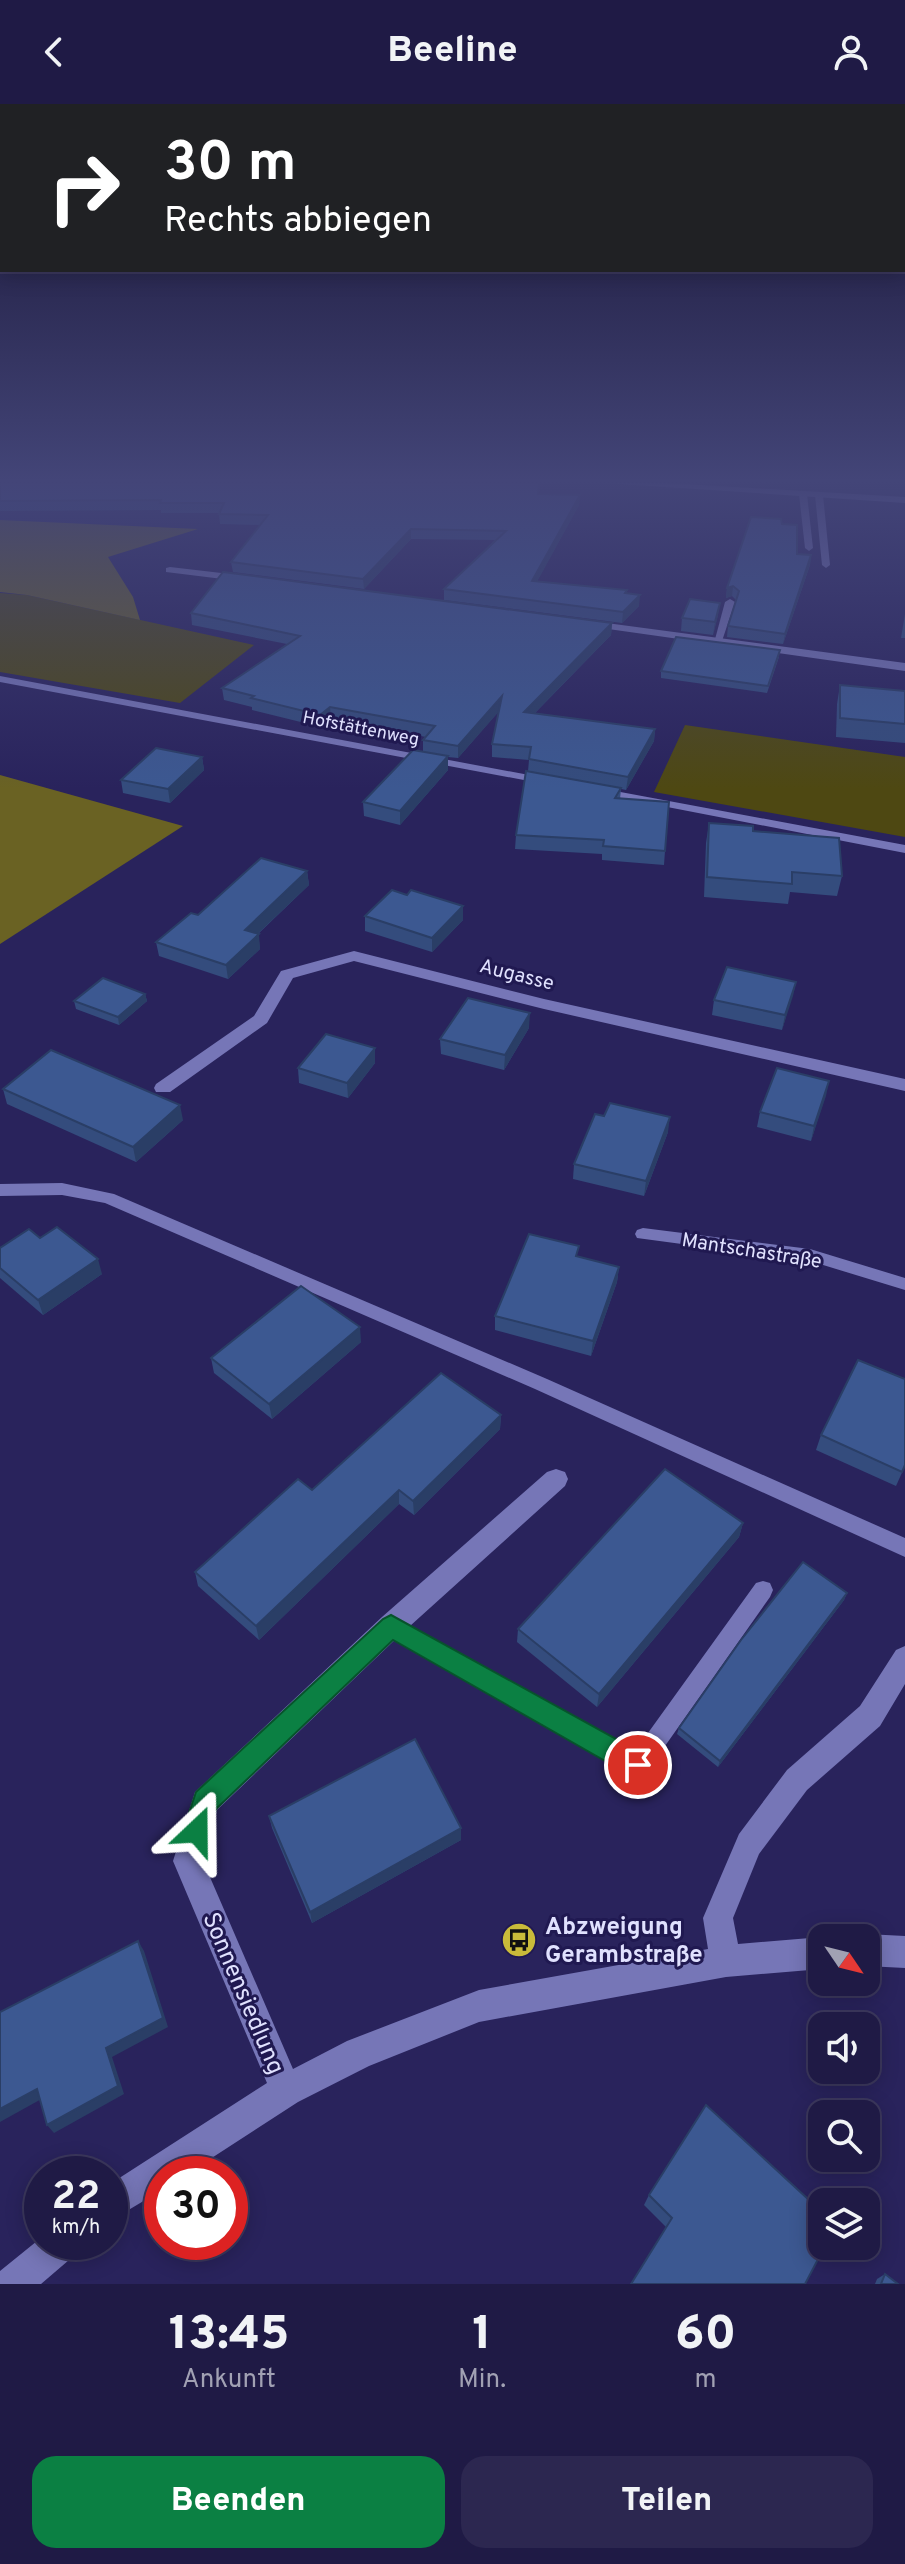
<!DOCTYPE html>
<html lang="de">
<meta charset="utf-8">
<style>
body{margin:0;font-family:Overpass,sans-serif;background:#2c2750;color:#f1f3f6;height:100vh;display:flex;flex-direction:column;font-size:30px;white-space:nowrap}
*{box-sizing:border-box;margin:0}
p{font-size:26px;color:#a1a1b3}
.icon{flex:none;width:44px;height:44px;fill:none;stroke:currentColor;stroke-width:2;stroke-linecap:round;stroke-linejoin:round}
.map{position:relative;height:2180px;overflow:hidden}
.side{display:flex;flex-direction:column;background:#1f1a45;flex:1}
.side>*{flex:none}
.top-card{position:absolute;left:0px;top:0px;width:906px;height:168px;box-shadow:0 4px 20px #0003,0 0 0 2px #3c385e;background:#202124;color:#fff;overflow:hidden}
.needle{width:52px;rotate:125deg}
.tools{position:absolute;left:808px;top:1820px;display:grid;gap:16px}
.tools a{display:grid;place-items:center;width:72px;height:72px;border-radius:16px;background:#1f1a45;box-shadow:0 4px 20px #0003,0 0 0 2px #3c385e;font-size:40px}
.speed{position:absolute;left:24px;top:2052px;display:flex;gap:16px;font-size:40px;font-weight:700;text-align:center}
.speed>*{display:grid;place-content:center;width:104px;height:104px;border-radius:50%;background:#1f1a45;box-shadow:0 4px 20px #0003,0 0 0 2px #3c385e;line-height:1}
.speed small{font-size:20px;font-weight:400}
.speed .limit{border:12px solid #d22;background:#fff;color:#111}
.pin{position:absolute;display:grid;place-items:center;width:68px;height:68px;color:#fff;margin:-34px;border:4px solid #fff;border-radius:50%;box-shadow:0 2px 8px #0007}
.me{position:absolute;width:88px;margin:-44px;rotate:23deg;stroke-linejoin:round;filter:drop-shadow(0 0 6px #0008)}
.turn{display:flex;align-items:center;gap:28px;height:168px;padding:0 32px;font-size:36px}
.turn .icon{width:104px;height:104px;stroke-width:2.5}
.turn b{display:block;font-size:56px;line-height:68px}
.eta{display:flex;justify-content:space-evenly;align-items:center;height:136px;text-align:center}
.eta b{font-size:48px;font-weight:800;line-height:56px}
.primary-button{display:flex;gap:16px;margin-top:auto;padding:16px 32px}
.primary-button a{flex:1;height:92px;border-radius:24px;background:#0b8043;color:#fff;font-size:32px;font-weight:800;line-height:92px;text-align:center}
.primary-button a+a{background:#2c2750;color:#f1f3f6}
header{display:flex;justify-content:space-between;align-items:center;height:104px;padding:0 32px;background:#1f1a45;font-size:36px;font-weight:800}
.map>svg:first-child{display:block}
</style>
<header><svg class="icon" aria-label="back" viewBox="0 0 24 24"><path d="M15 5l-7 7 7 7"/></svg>Beeline<svg class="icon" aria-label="person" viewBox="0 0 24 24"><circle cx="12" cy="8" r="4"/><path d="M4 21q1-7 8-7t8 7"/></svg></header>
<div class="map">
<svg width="905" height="2180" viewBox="0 0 905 2180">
<rect width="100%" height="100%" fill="#29235c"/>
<!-- green -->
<g fill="#4e4812">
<path d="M0,489l27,2 227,50 -74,58 -180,-31z"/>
<path d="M685,621l220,32v80l-251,-45z"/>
</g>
<!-- forest -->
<g fill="#6a6223">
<path d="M0,416l198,9 -90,28 25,40 7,23 -113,-25 -27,-3z"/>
<path d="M0,671l183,51 -183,118z"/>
</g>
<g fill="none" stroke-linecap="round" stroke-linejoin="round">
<!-- service -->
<g fill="#7676b7" fill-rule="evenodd">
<path d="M803,388l4,2 6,54 -4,3 -4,-3 -6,-54z"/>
<path d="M819,389l4,2 7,70 -4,3 -4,-3 -7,-70z"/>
<path d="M730,495l5,3 -13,39 -8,2 11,-41z"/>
<path d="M0,572l545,102 6,3 -6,3 -545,-102z"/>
<path d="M599,684l306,57v8l-310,-60v-4z"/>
<path d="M62,1079l52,11 433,185 358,159v19l-370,-168 -430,-186 -43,-8 -62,1v-12z"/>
<path d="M643,1124l167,21 95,29v12l-95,-29 -173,-23 -2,-4 2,-4z"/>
<path d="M763,1477l7,2 3,7 -3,7 -124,176 -8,3 -254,-143 -4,-7 4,-7 7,-3 7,3 237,132 121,-168z"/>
</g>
<!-- minor -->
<g fill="#7676b7" fill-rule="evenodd">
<path d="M605,379h61l239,14v6z"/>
<path d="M170,463l77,9 6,3 -6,3 -81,-10v-4z"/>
<path d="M584,516l321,43v8l-325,-46 -2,-2z"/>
<path d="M354,847l190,48 361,80v12l-361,-82 -190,-48 -61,17 -26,45 -97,69h-14l-2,-4 2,-4 98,-68 27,-45z"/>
<path d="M556,1365l9,3 3,7 -3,7 -165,149 -183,175 -14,51 90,208 54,-28 132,-51 229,-41 -5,-31 36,-84 48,-64 73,-64 36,-56 9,-4v38l-25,42 -73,64 -48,64 -26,64 5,26 84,-7 1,1 -1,31 -96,8 -247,45 -110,44 -71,36 -111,72h-25v16l-52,31v-37l157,-101 -94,-222 22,-69 187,-175 165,-145z"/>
<path d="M866,1830l39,2v32l-39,-2v-28h-9z"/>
<path d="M42,2133v5h40l-6,12 -35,30h-41v-13z"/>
</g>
</g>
<!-- wall -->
<g fill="#344c7d">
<path d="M0,379h540l-1,11 40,11 -42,76 90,9 -1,3 13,13 -17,17 -178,-23v-11l51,-49 -84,-1 -47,50 -131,-17 -2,-10 30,-37 -41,-1 -1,-11h-58v-3l-161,1z"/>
<path d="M782,420l15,30 14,1 -1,10 -27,79 -56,-7 1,-11 8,-26 -4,-4 -6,2 1,-10z"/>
<path d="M191,509l421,10 -1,12 -76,78 120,16 -1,12 -28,49 -5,-1 -1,10 45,52 -1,14 -62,-5v-6l-87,-5 1,-14 12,-64 1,-11 -37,-3v-13l7,-33 -41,47 -10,-1v13l-48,55 -36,-9 -1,-14 60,-50v-12l3,-3 -95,-18 -10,8 -69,-17v-3l-28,-7 -2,-12 65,-44 -95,-19z"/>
<path d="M905,510v24h-4z"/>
<path d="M718,511l-5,20 -32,-4 1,-13z"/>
<path d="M779,553l-12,36 -106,-15v-7z"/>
<path d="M840,581l65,6v52l-69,-6 1,-33z"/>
<path d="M202,653l2,13 -34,33 -47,-10 -2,-13z"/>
<path d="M709,719l44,8 89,45 -5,20 -47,-4 -2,12 -84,-7 2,-54z"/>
<path d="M307,767l2,14 -51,49 2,15 -32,30 -69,-23 -3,-14 42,-27z"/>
<path d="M407,791l56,11v14l-31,32 -67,-21v-15z"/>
<path d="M796,878l-14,48 -70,-15 2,-15z"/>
<path d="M145,890l2,7 -28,24 -43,-16 -2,-8z"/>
<path d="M529,924l-25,42 -63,-16 -1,-15z"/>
<path d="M375,944v15l-27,35 -49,-15 -1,-15z"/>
<path d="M829,977l-18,60 -54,-14 3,-15z"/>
<path d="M3,985l180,31 -47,42 -129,-58z"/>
<path d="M668,1028l-24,64 -71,-17 1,-15z"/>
<path d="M0,1144l102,26 -59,41 -43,-37z"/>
<path d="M578,1153l41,10 -2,15 -26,74 -96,-26v-14z"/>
<path d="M361,1238l-89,77 -58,-46 -3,-15z"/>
<path d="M501,1311l-1,14 -86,86 -15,-11 -140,136 -61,-54 -3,-14 117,-82z"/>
<path d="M821,1331l84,31 -9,20 -80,-36z"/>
<path d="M743,1419l-4,14 -142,170 -80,-65 1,-13z"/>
<path d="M847,1489l-3,7 -126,167 -41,-33 2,-6z"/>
<path d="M269,1712l192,12v12l-149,83 -40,-95z"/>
<path d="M649,2091l156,89 -139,-57 -22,-22z"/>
<path d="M885,2170l13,10h-23l2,-5z"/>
</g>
<!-- shaded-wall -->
<g fill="#2a3e66">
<path d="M580,391l-1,10 -47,86v-10z"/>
<path d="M411,425v10l-47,50 -1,-10z"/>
<path d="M811,451l-1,10 -27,79 2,-10z"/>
<path d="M733,482l-1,10 -6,2 1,-10z"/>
<path d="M640,491l-1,11 -17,17 1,-11z"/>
<path d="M720,499l-2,12 -5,20 2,-13z"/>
<path d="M612,519l-1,12 -87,89v-12z"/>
<path d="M502,592v12l-44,50v-12z"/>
<path d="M330,603l1,12 -10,8 -1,-12z"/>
<path d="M655,625l-1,12 -28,49 2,-13z"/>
<path d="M448,652v14l-48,55v-14z"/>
<path d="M202,653l2,13 -34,33 -2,-14z"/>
<path d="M307,767l2,14 -62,59 -2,-14z"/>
<path d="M463,802v14l-31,32v-14z"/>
<path d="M259,830l1,15 -32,30 -2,-14z"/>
<path d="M796,878l-3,14 -11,34 3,-15z"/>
<path d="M145,890l2,7 -28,24 -1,-8z"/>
<path d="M530,909l-1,15 -25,42 1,-15z"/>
<path d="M375,944v15l-27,35 -1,-15z"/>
<path d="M829,977l-3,15 -15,45 3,-15z"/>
<path d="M180,1001l3,15 -47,42 -3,-15z"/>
<path d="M670,1013l-2,15 -24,64 2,-15z"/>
<path d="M98,1155l4,15 -59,41 -5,-15z"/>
<path d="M619,1163l-2,15 -26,74 2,-15z"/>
<path d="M360,1223l1,15 -89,77 -3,-15z"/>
<path d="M501,1311l-1,14 -86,86 -1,-14z"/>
<path d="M399,1386v14l-140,136 -3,-14z"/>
<path d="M743,1419l-4,14 -142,170 2,-13z"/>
<path d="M847,1489l-3,7 -126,167 2,-6z"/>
<path d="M461,1724v12l-149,83 -2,-11z"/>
<path d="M138,1837l6,10 24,76 -56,30 12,37 -70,39 -7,-8 59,-77z"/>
<path d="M37,1985l8,8 -45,25v-13z"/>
</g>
<!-- building -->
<g fill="#3c5891" stroke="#2a3e66" stroke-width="2">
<path d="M0,379h539l-1,11 42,1 -48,86 95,9 -2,3 15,2 -17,17 -179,-23 62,-58 -95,-2 -48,50 -132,-17 37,-47 -49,-1 5,-11h-64l1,-3 -161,1z"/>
<path d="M751,413l30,2 1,5 15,1v29l14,1 -26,79 -57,-8 11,-35 -6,-5 -6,2z"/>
<path d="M223,468l389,51 -88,89 131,17 -27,48 -99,-18 2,-12 -39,-3 10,-48 -44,50 -35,-6 12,-14 -105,-19 -10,8 -69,-17 3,-2 -32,-8 78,-52 -109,-23z"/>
<path d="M690,495l30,4 -5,19 -33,-4z"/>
<path d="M676,533l104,13 -12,36 -107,-15z"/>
<path d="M840,581l65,6v33l-65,-6z"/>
<path d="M156,644l46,9 -34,32 -47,-9z"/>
<path d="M413,646l35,6 -48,55 -37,-9z"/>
<path d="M526,667l95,17 -6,10 54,4 -4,49 -62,-5 1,-6 -88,-5z"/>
<path d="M709,719l44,3v5l86,7 3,38 -50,-4v12l-85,-7z"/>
<path d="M261,754l46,13 -62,59 14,4 -33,31 -70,-23 35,-29 7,2z"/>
<path d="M392,786l15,5 4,-5 52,16 -31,32 -67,-22z"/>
<path d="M727,863l69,15 -11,33 -71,-15z"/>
<path d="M103,874l42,16 -27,23 -44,-16z"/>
<path d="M468,894l62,15 -25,42 -65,-16z"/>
<path d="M326,930l49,14 -28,35 -49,-15z"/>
<path d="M51,946l129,55 -47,42 -130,-58z"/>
<path d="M777,964l52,13 -15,45 -54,-14z"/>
<path d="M610,999l60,14 -24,64 -72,-17 21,-50 9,2z"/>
<path d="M57,1123l41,32 -60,41 -38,-32v-20l29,-19 11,9z"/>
<path d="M529,1130l50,12 -3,10 43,11 -26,74 -98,-25z"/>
<path d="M301,1182l59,41 -91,77 -58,-46z"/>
<path d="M858,1256l47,19v86l-3,7 -81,-37z"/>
<path d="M441,1269l60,42 -88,86 -14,-11 -143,136 -61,-54 103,-93 14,11z"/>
<path d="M665,1365l78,54 -144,171 -81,-65z"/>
<path d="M803,1458l44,31 -127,168 -41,-33 62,-88z"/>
<path d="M415,1635l46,89 -151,84 -41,-96z"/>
<path d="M138,1837l25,77 -57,30 12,38 -71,39 -10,-36 -37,20v-97z"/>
<path d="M706,2001l116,107v34h3l-20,38h-174l41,-66 -23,-23z"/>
<path d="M885,2170l13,10h-17z"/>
</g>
<!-- sky -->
<linearGradient id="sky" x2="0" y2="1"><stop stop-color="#171333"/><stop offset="0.55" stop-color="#434578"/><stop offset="1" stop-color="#434578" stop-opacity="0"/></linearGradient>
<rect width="905" height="685" fill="url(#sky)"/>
<!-- route -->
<path fill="#0b8043" stroke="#07532c" stroke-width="2" d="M391,1511l256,141 3,9 -3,9 -9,4 -10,-4 -235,-134 -177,169 -10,32 -9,4 -10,-4 -4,-10 13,-39 187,-173z"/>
<!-- icons -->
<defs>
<g id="bus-disc" transform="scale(1.8)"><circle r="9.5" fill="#c9bb3a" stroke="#201951"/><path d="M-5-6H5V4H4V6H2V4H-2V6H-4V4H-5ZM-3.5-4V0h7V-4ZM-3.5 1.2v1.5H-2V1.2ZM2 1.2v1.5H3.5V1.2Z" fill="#111"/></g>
</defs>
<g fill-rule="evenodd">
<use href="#bus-disc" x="519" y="1836"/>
</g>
<g text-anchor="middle" stroke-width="6" stroke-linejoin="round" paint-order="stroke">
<!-- far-street labels -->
<g font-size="18" fill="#e0e1fe" stroke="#201951">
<text transform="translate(361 624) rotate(11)" y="6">Hofstättenweg</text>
</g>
<!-- street labels -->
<g font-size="20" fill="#e0e1fe" stroke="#201951">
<text transform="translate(517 870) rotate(14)" y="7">Augasse</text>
<text transform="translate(752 1146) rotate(9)" y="7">Mantschastraße</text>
</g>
<!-- near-poi labels -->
<g font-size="24" font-weight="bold" fill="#e0e1fe" stroke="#201951" text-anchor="start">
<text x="545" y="1830">Abzweigung<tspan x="545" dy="28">Gerambstraße</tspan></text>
</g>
<!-- near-street labels -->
<g font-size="24" fill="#e0e1fe" stroke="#201951">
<text transform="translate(244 1889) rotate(67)" y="8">Sonnensiedlung</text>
</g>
</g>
</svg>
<div class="tools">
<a><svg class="needle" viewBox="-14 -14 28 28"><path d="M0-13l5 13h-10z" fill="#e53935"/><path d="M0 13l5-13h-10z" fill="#a1a1b3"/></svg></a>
<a><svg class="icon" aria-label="sound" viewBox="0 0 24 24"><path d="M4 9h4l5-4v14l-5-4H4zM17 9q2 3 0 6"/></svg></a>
<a><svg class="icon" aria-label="search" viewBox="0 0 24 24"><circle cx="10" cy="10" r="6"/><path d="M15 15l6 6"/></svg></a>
<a><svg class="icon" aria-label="layers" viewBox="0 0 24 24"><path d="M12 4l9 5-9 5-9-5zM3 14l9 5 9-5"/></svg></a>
</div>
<div class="speed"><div>22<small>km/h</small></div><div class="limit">30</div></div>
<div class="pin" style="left:638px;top:1661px;background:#d93025"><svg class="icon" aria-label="arrive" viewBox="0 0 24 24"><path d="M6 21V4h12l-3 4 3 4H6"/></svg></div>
<svg class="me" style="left:197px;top:1727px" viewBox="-20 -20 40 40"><path d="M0-17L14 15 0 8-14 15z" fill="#0b8043" stroke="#fff" stroke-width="4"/></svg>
<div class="top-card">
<div class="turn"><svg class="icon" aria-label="right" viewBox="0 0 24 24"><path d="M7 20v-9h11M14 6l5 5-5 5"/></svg><div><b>30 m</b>Rechts abbiegen</div></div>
</div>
</div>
<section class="side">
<div class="eta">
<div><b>13:45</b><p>Ankunft</p></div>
<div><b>1</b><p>Min.</p></div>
<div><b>60</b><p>m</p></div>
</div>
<div class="primary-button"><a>Beenden</a><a>Teilen</a></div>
</section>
